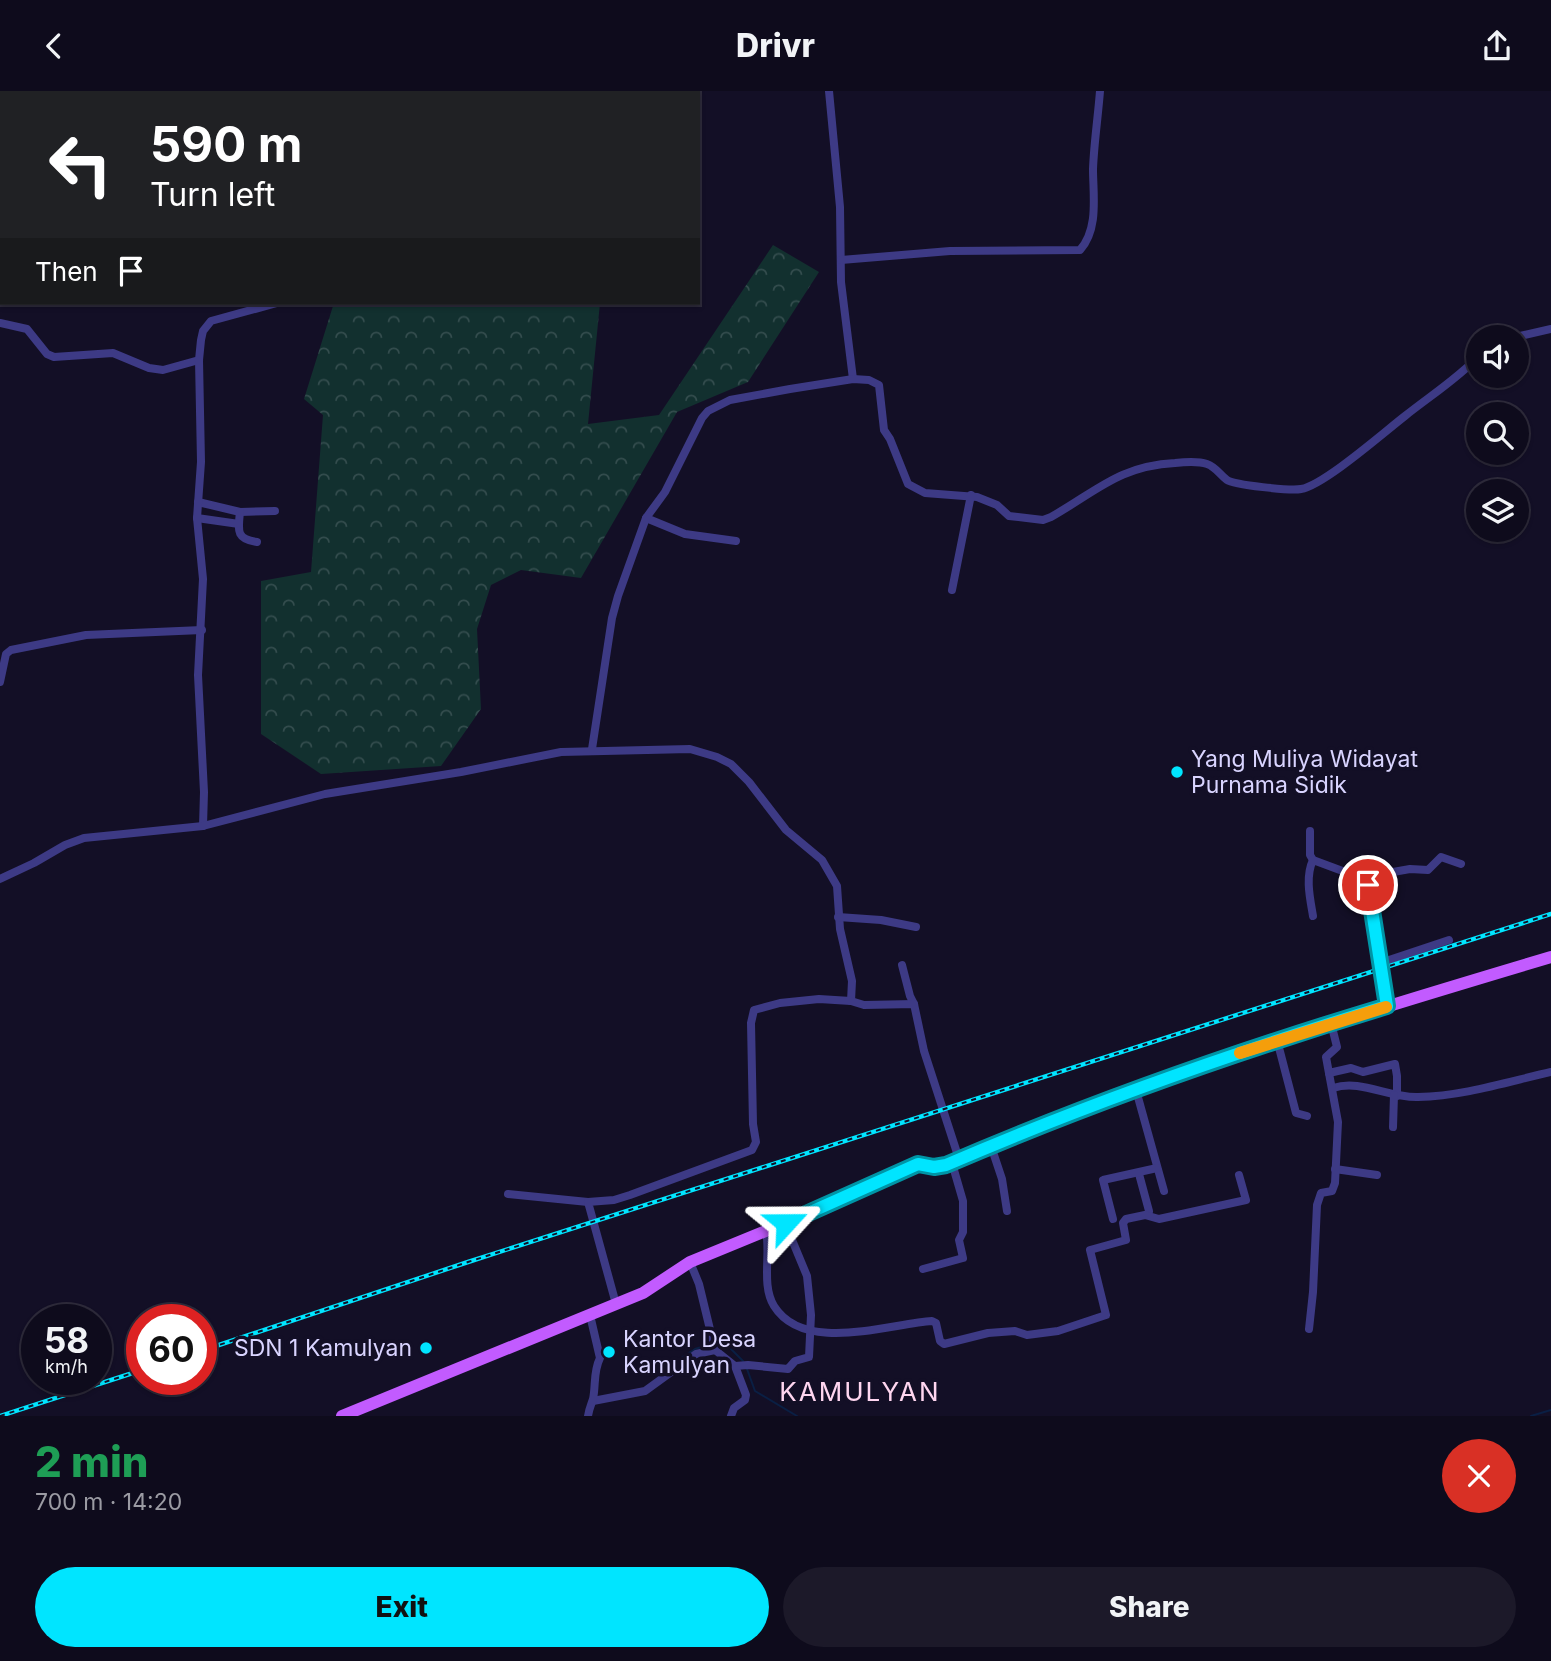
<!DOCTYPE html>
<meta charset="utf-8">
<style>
body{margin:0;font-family:Inter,sans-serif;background:#1c1929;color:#f1f3f6;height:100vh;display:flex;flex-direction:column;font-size:26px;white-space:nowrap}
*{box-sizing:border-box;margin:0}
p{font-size:23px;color:#9b9ba3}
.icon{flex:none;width:38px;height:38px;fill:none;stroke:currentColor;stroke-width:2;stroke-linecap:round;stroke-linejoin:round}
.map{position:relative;height:1325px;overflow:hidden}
.panel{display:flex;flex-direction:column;background:#0e0b1c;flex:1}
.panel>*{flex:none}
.banner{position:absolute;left:0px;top:0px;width:700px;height:214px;box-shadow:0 2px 5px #0004,0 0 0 2px #2e2b3b;background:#202124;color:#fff;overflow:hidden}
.buttons{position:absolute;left:1466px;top:234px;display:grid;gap:14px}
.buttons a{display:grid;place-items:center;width:63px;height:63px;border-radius:50%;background:#0e0b1c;box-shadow:0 2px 5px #0004,0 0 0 2px #2e2b3b;font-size:35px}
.speed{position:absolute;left:21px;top:1213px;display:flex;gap:14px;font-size:35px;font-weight:700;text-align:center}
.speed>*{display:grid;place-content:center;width:91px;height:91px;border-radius:50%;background:#0e0b1c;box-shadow:0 2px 5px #0004,0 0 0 2px #2e2b3b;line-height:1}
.speed small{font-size:18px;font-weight:400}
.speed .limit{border:10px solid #d22;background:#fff;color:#111}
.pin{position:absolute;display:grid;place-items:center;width:60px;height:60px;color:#fff;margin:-30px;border:4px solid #fff;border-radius:50%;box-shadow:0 2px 7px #0007}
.me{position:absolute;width:77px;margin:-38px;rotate:66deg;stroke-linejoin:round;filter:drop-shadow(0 0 5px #0008)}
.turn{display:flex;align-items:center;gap:24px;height:147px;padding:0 35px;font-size:32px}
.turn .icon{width:91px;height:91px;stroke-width:2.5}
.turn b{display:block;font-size:49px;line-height:60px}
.then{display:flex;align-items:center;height:66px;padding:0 35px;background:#0003;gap:14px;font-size:26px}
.round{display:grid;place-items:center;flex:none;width:74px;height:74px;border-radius:37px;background:#1c1929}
.summary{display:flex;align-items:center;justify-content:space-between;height:119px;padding:0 35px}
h1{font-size:42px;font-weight:800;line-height:52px;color:#1e9e55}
.action{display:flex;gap:14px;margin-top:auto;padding:14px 35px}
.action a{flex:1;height:80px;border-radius:42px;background:#00e5ff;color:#111;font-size:28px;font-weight:800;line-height:80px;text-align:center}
.action a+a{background:#1c1929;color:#f1f3f6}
header{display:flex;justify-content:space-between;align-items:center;height:91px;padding:0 35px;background:#0e0b1c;font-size:32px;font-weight:800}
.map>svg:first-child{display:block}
</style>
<header><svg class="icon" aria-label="back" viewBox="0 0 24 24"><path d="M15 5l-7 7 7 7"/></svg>Drivr<svg class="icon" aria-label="share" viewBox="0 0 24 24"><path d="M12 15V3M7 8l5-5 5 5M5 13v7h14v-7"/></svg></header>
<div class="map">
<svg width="1551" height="1325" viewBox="0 0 1551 1325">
<defs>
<pattern id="forest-crowns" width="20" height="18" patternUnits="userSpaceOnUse" patternTransform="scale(1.75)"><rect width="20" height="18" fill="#12302f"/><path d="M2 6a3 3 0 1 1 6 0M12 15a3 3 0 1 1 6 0" fill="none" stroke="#344d4e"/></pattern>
</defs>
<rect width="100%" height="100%" fill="#130f26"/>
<!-- forest -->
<path fill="url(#forest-crowns)" d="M773,154l46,27 -71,110 -71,30 -96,166 -60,-8 -30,15 -14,44 4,80 -40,57 -120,8 -60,-40v-153l50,-9 12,-157 -19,-16 29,-93 86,-1 3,-2h178l-12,121 71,-9z"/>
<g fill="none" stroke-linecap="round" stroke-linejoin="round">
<!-- stream -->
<g stroke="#0a1f44" stroke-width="2">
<path d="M716,1253l13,3 14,14"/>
<path d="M681,1267l14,-9 16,-5"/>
<path d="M747,1278l8,22 42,25"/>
<path d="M1531,1325l20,-6"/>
</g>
<!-- street -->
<g stroke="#3d3a85" stroke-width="8">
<path d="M597,0l1,2"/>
<path d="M829,0l11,116 1,75 12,97"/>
<path d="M581,2l2,-2"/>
<path d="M841,169l109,-9 130,-1c19,-21 13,-55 13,-81 1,-26 5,-52 7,-78"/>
<path d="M0,232l27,6 20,25 7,3 59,-4 36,15 14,2 36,-10"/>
<path d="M1511,247l40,-9"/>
<path d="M198,411l42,10 35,-1"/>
<path d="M240,421c-2,19 -4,27 17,30"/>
<path d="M197,427l42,6"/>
<path d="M646,427l39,16 51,7"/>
<path d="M952,499l19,-95"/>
<path d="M0,591l6,-28 5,-4 75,-15 116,-5"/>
<path d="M592,658l20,-131 6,-22 28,-78 19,-26 37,-74 6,-7 22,-11 60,-11 63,-10 16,1 10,5 5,45 6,9 18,45 17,9 52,4 20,8 12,11 34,4 8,-3c46,-26 68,-51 124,-54 10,-1 23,-2 32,1 9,3 13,11 20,16 7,5 64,11 74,9 23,-4 82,-56 104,-73 25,-20 52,-37 74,-60"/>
<path d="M203,735l1,-34 -6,-117 5,-96 -6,-61 4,-56 -2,-102 2,-20 2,-9 8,-10 66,-18"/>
<path d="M1310,740v24l3,5 51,19 3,4 20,123"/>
<path d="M1313,769c-8,17 -3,38 0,56"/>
<path d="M0,788l34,-16 31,-18 19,-7 119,-12 122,-32 136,-22 100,-20 129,-3 27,8 14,7 18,18 37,48 36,30 15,26 3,43 12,52 -1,20"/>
<path d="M1367,792l26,-11 17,-3 18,1 13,-13 20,7"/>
<path d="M838,826l43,3 35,7"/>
<path d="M1380,872l69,-23"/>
<path d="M902,874l8,31 4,8"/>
<path d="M1277,949l19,73 11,3"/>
<path d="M1329,982l22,-5 12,4 32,-8 2,12v20"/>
<path d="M1333,997c28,-9 55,10 85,9 45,-1 89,-15 133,-25"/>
<path d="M1136,999l28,101"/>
<path d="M1393,1036l1,-32"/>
<path d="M991,1055l11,33 5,32"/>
<path d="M1335,1078l42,6"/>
<path d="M1139,1083l10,37"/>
<path d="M508,1103l80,8"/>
<path d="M1113,1128l-10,-39 54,-12"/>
<path d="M766,1140c5,23 -5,54 8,75 30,48 114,18 158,15l4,2 4,18 4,3 44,-11 27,-2 12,4 31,-4 48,-16 -16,-65 36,-10 -3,-17 3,-4 19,-4 14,4 87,-19 -7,-25"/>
<path d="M690,1171l9,22 16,66 20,16 11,29 -1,5 -11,8 -3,8"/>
<path d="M923,1178l40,-11 -4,-18 4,-8v-31l-11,-38"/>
<path d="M616,1213l-28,-102 26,-2 16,-5 122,-45 4,-8 -3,-18 -2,-101 3,-13 26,-7 39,-4 32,2 13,4 50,-1 10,47 35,108"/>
<path d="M1309,1238l4,-37 4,-87 4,-12 11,-2 3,-8 3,-61 -12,-65 11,-10 -6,-24"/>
<path d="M735,1275l13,-1 40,4 7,-8 14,-4 2,-42 -4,-39 -22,-53"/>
<path d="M593,1310l52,-10 51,-37 19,-4"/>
<path d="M588,1325c1,-7 3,-11 5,-17 3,-14 0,-27 7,-41l-10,-43"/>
</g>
<!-- primary -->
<path stroke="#c25bff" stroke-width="12" d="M342,1325l301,-123 47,-31 95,-39 129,-58c11,-4 21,4 32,0 196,-86 400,-147 605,-208"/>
<!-- rail casing -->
<g stroke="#00e5ff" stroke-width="4.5">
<g id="rail">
<path d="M201,1260l267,-89 1083,-348"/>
<path d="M0,1325l142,-46"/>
</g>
</g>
<!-- rail -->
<use href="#rail" stroke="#130f26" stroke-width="2" stroke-dasharray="5" stroke-linecap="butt"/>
</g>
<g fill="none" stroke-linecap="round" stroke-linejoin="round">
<!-- route casing -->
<g stroke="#0095a6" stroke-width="18">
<path id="route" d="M786,1132l132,-59 16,3 12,-2c144,-62 292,-114 441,-159l-19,-121"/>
</g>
<!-- route -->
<use href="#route" stroke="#00e5ff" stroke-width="12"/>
<!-- slow -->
<path stroke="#f59e0b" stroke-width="12" d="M1240,962l146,-46"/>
</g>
<!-- markers -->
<g fill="#00e5ff" stroke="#130f26" stroke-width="2.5">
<circle cx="1177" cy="681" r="7"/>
<circle cx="426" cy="1257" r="7"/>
<circle cx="609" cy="1261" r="7"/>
</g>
<g text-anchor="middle" stroke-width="7" stroke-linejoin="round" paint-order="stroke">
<!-- poi labels -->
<g font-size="23" fill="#d9d4ff" stroke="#130f26" text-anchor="start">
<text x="1191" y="676">Yang Muliya Widayat<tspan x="1191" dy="26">Purnama Sidik</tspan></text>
<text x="623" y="1256">Kantor Desa<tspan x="623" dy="26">Kamulyan</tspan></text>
<text x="412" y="1265" text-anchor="end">SDN 1 Kamulyan</text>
</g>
<!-- quarter labels -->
<g font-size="26" letter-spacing="2" fill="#ffd6f0" stroke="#130f26">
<text x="860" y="1310">KAMULYAN</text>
</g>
</g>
</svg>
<div class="buttons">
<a><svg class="icon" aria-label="sound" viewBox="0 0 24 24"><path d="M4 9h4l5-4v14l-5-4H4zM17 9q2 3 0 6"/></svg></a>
<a><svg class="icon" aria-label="search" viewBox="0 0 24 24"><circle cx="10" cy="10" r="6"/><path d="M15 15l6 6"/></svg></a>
<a><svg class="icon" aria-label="layers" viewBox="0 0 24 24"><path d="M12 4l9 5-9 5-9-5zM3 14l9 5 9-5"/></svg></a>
</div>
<div class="speed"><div>58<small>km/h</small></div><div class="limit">60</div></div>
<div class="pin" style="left:1368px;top:794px;background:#d93025"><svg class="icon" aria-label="arrive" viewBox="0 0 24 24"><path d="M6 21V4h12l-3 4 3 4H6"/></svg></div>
<svg class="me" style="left:786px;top:1132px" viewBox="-20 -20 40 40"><path d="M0-17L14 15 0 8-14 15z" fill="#00e5ff" stroke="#fff" stroke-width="4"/></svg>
<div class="banner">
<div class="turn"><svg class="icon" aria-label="left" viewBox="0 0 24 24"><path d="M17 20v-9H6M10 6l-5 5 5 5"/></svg><div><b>590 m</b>Turn left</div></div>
<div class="then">Then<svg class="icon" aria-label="arrive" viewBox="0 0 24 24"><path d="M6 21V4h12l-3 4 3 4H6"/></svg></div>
</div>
</div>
<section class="panel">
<div class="summary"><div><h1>2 min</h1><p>700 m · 14:20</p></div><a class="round" style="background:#d93025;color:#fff"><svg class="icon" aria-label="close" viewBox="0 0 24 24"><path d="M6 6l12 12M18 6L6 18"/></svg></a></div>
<div class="action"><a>Exit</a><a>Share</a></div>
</section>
